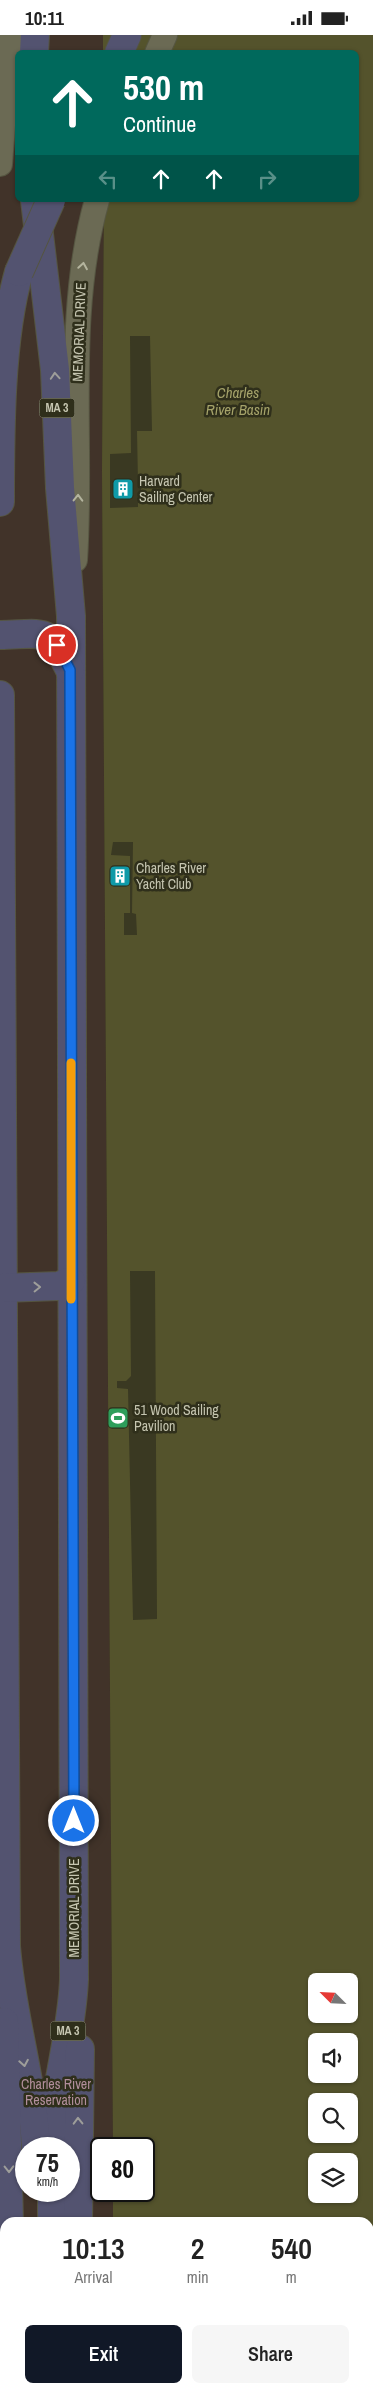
<!DOCTYPE html>
<style>
body{margin:0;font-family:"Archivo Narrow",sans-serif;background:#f6f6f6;color:#222;height:100vh;display:flex;flex-direction:column;font-size:19px;white-space:nowrap}
*{box-sizing:border-box;margin:0}
p{font-size:16px;color:#767676}
.icon{flex:none;width:28px;height:28px;fill:none;stroke:currentColor;stroke-width:2;stroke-linecap:round;stroke-linejoin:round}
.map{position:relative;flex:1;overflow:hidden}
.details{position:absolute;left:0px;top:2182px;width:374px;height:176px;display:flex;flex-direction:column;background:#fff;border-radius:15px 15px 0 0;box-shadow:0 1px 4px #0004}
.details>*{flex:none}
.hud{position:absolute;left:15px;top:15px;width:344px;height:152px;border-radius:8px;box-shadow:0 1px 4px #0004;background:#00695c;color:#fff;overflow:hidden}
.needle{width:32px;rotate:294deg}
.tools{position:absolute;left:308px;top:1938px;display:grid;gap:10px}
.tools a{display:grid;place-items:center;width:50px;height:50px;border-radius:8px;background:#fff;box-shadow:0 1px 4px #0004;font-size:25px}
.speed{position:absolute;left:15px;top:2102px;display:flex;gap:10px;font-size:25px;font-weight:700;text-align:center}
.speed>*{display:grid;place-content:center;width:65px;height:65px;border-radius:50%;background:#fff;box-shadow:0 1px 4px #0004;line-height:1}
.speed small{font-size:12px;font-weight:400}
.speed .limit{border:2px solid #111;border-radius:8px;background:#fff;color:#111}
.pin{position:absolute;display:grid;place-items:center;width:42px;height:42px;color:#fff;margin:-21px;border:2px solid #fff;border-radius:50%;box-shadow:0 1px 5px #0007}
.me{position:absolute;width:55px;margin:-28px;rotate:0deg;stroke-linejoin:round;filter:drop-shadow(0 0 4px #0008)}
.turn{display:flex;align-items:center;gap:18px;height:105px;padding:0 25px;font-size:22px}
.turn .icon{width:65px;height:65px;stroke-width:2.5}
.turn b{display:block;font-size:35px;line-height:42px}
.lanes{display:flex;align-items:center;height:48px;padding:0 25px;background:#0003;justify-content:center;gap:25px;direction:ltr}
.lanes .off{opacity:.35}
.eta{display:flex;justify-content:space-evenly;align-items:center;height:85px;text-align:center}
.eta b{font-size:30px;font-weight:600;line-height:35px}
.cta{display:flex;gap:10px;margin-top:auto;padding:10px 25px}
.cta a{flex:1;height:58px;border-radius:8px;background:#111827;color:#fff;font-size:20px;font-weight:600;line-height:58px;text-align:center}
.cta a+a{background:#f6f6f6;color:#222}
.status{display:flex;justify-content:space-between;align-items:center;height:35px;padding:0 25px;background:#fff;direction:ltr}
.status svg{height:14px;fill:currentColor}
.map>svg:first-child{display:block}
</style>
<div class="status"><b>10:11</b><svg viewBox="0 0 49 12"><path d="M0 12V9h3v3zM5 12V6h3v6zM10 12V3h3v9zM15 12V0h3v12zM26 1h20v11H26zM47 4h2v5h-2z"/></svg></div>
<div class="map">
<svg width="373" height="2358" viewBox="0 0 373 2358">
<rect width="100%" height="100%" fill="#3a3922"/>
<!-- green -->
<path fill="#413329" fill-rule="evenodd" d="M0,0h103v17l-85,1v147h86l-2,271 11,1678h-12v42h12v31l-108,1v166h108v4h-113zM26,2114h43v42h-43z"/>
<!-- water -->
<path fill="#54532c" fill-rule="evenodd" d="M103,0h270v2358l-260,-4h256v-166l-256,-1v-31h31v-42h-31l-11,-1678 2,-271h252v-147l-253,-1zM316,1946h33v33h-33zM316,2006h33v33h-33zM316,2066h33v33h-33zM316,2126h33v33h-33z"/>
<!-- pier -->
<g fill="#3a3922">
<path d="M130,301h20l2,95h-15l1,52h3v20h-3v4l-28,1v-54l21,-1z"/>
<path d="M113,807h20l-1,71 4,1 1,21h-13v-22h6v-57l-19,-1z"/>
<path d="M130,1236h25l2,348 -24,1 -5,-231 -11,-1v-7h9l5,-5z"/>
<path d="M369,2338h4v20h-262v-4h258z"/>
</g>
<g fill="none" stroke-linecap="round" stroke-linejoin="round">
<!-- primary casing -->
<g stroke="#565642" stroke-width="26">
<g id="primary">
<path d="M157,18l8,-18"/>
<path d="M0,129l10,-129"/>
<path d="M75,525c8,-120 -11,-243 22,-360"/>
<path d="M0,2327h5"/>
<path d="M251,2354l60,4"/>
</g>
</g>
<!-- highway casing -->
<g stroke="#555541" stroke-width="30">
<g id="highway">
<path d="M34,18l1,-18"/>
<path d="M119,18l8,-18"/>
<path d="M35,165l20,170 5,118 11,128 3,1363c-2,57 -21,112 -22,170"/>
<path d="M0,467c0,-71 0,-164 19,-230"/>
<path d="M0,600c46,-1 48,-9 70,35"/>
<path d="M0,660l6,1251c5,68 27,134 30,203"/>
<path d="M3,1253l56,-2 12,-5"/>
<path d="M4,1987l5,201"/>
<path d="M52,2156v32"/>
<path d="M78,2188l2,-174"/>
<path d="M0,2311l5,-10"/>
<path d="M53,2354v4"/>
<path d="M10,2358v-4"/>
<path d="M92,2358l2,-4"/>
</g>
</g>
<!-- primary -->
<use href="#primary" stroke="#6b6a54" stroke-width="24"/>
<!-- highway -->
<use href="#highway" stroke="#535370" stroke-width="28"/>
<!-- highway-bridge casing -->
<g stroke="#555541" stroke-width="30" stroke-linecap="butt">
<path id="highway-bridge" d="M19,237l32,-72"/>
</g>
<!-- highway-bridge -->
<use href="#highway-bridge" stroke="#535370" stroke-width="28"/>
</g>
<!-- one-way arrows -->
<defs><path id="oneway-chevron" d="M-2-3.5L2.5 0L-2 3.5" fill="none" stroke-width="1.6" stroke-linecap="round" stroke-linejoin="round" transform="scale(1.25)"/></defs>
<g stroke="#b4b49e">
<use href="#oneway-chevron" transform="translate(83 231) rotate(-81)"/>
<use href="#oneway-chevron" transform="translate(78 463) rotate(-89)"/>
</g>
<g stroke="#9e9e9a">
<use href="#oneway-chevron" transform="translate(55 341) rotate(-94)"/>
<use href="#oneway-chevron" transform="translate(37 1252) rotate(-1)"/>
<use href="#oneway-chevron" transform="translate(24 2028) rotate(80)"/>
<use href="#oneway-chevron" transform="translate(78 2086) rotate(-91)"/>
<use href="#oneway-chevron" transform="translate(9 2134) rotate(89)"/>
</g>
<g fill="none" stroke-linecap="round" stroke-linejoin="round">
<!-- route casing -->
<g stroke="#114b97" stroke-width="12">
<path id="route" d="M57,610l13,25 4,1151"/>
</g>
<!-- route -->
<use href="#route" stroke="#1a73e8" stroke-width="9"/>
<!-- slow -->
<path stroke="#f59e0b" stroke-width="9" d="M71,1028v236"/>
</g>
<!-- icons -->
<defs>
<g id="building-square" transform="scale(1.125)"><rect x="-9" y="-9" width="18" height="18" rx="4" fill="#0f9aa8" stroke="#2f2f1b"/><path d="M-4-6H4V6H1V3H-1V6H-4ZM-2.5-4.3h1.7v1.8h-1.7ZM.8-4.3h1.7v1.8H.8ZM-2.5-1h1.7V.8h-1.7ZM.8-1h1.7V.8H.8Z" fill="#fff"/></g>
<g id="stadium-square" transform="scale(1.125)"><rect x="-9" y="-9" width="18" height="18" rx="4" fill="#2e9e5b" stroke="#2f2f1b"/><path d="M0-5a6.5 5 0 1 0 0 10a6.5 5 0 1 0 0-10ZM-3.5-1.8h7v3.6h-7Z" fill="#fff"/></g>
</defs>
<g fill-rule="evenodd">
<use href="#building-square" x="123" y="454"/>
<use href="#building-square" x="120" y="841"/>
<use href="#stadium-square" x="118" y="1383"/>
</g>
<g text-anchor="middle" stroke-width="5" stroke-linejoin="round" paint-order="stroke">
<!-- shield labels -->
<g fill="#2f2f1b" stroke="#999984" stroke-width="1">
<rect x="39.5" y="363.5" width="35" height="19" rx="4"/>
<rect x="50.5" y="1986.5" width="35" height="19" rx="4"/>
</g>
<g font-size="12" font-weight="bold" fill="#c6c6b1">
<text x="57" y="377">MA 3</text>
<text x="68" y="2000">MA 3</text>
</g>
<!-- street labels -->
<g font-size="14" fill="#c6c6b1" stroke="#2f2f1b">
<text transform="translate(79 297) rotate(-88)" y="5">MEMORIAL DRIVE</text>
<text transform="translate(74 1873) rotate(-90)" y="5">MEMORIAL DRIVE</text>
</g>
<!-- poi labels -->
<g font-size="14" fill="#c6c6b1" stroke="#2f2f1b" text-anchor="start">
<text x="139" y="451">Harvard<tspan x="139" dy="16">Sailing Center</tspan></text>
<text x="136" y="838">Charles River<tspan x="136" dy="16">Yacht Club</tspan></text>
<text x="134" y="1380">51 Wood Sailing<tspan x="134" dy="16">Pavilion</tspan></text>
</g>
<!-- park labels -->
<g font-size="14" fill="#b18e9b" stroke="#2f2f1b">
<text x="56" y="2054">Charles River<tspan x="56" dy="16">Reservation</tspan></text>
</g>
<!-- water labels -->
<g font-size="15" font-style="italic" fill="#a5a36a" stroke="#2f2f1b">
<text x="238" y="363">Charles<tspan x="238" dy="17">River Basin</tspan></text>
</g>
</g>
</svg>
<div class="tools">
<a><svg class="needle" viewBox="-14 -14 28 28"><path d="M0-13l5 13h-10z" fill="#e53935"/><path d="M0 13l5-13h-10z" fill="#767676"/></svg></a>
<a><svg class="icon" aria-label="sound" viewBox="0 0 24 24"><path d="M4 9h4l5-4v14l-5-4H4zM17 9q2 3 0 6"/></svg></a>
<a><svg class="icon" aria-label="search" viewBox="0 0 24 24"><circle cx="10" cy="10" r="6"/><path d="M15 15l6 6"/></svg></a>
<a><svg class="icon" aria-label="layers" viewBox="0 0 24 24"><path d="M12 4l9 5-9 5-9-5zM3 14l9 5 9-5"/></svg></a>
</div>
<div class="speed"><div>75<small>km/h</small></div><div class="limit">80</div></div>
<div class="pin" style="left:57px;top:610px;background:#d93025"><svg class="icon" aria-label="arrive" viewBox="0 0 24 24"><path d="M6 21V4h12l-3 4 3 4H6"/></svg></div>
<svg class="me" style="left:74px;top:1786px" viewBox="-20 -20 40 40"><circle r="17" fill="#1a73e8" stroke="#fff" stroke-width="3"/><path d="M0-11L8 9 0 5-8 9z" fill="#fff"/></svg>
<div class="hud">
<div class="turn"><svg class="icon" aria-label="ahead" viewBox="0 0 24 24"><path d="M12 20V5M6 11l6-6 6 6"/></svg><div><b>530 m</b>Continue</div></div>
<div class="lanes"><svg class="icon off" aria-label="left" viewBox="0 0 24 24"><path d="M17 20v-9H6M10 6l-5 5 5 5"/></svg><svg class="icon" aria-label="ahead" viewBox="0 0 24 24"><path d="M12 20V5M6 11l6-6 6 6"/></svg><svg class="icon" aria-label="ahead" viewBox="0 0 24 24"><path d="M12 20V5M6 11l6-6 6 6"/></svg><svg class="icon off" aria-label="right" viewBox="0 0 24 24"><path d="M7 20v-9h11M14 6l5 5-5 5"/></svg></div>
</div>
<section class="details">
<div class="eta">
<div><b>10:13</b><p>Arrival</p></div>
<div><b>2</b><p>min</p></div>
<div><b>540</b><p>m</p></div>
</div>
<div class="cta"><a>Exit</a><a>Share</a></div>
</section>
</div>
